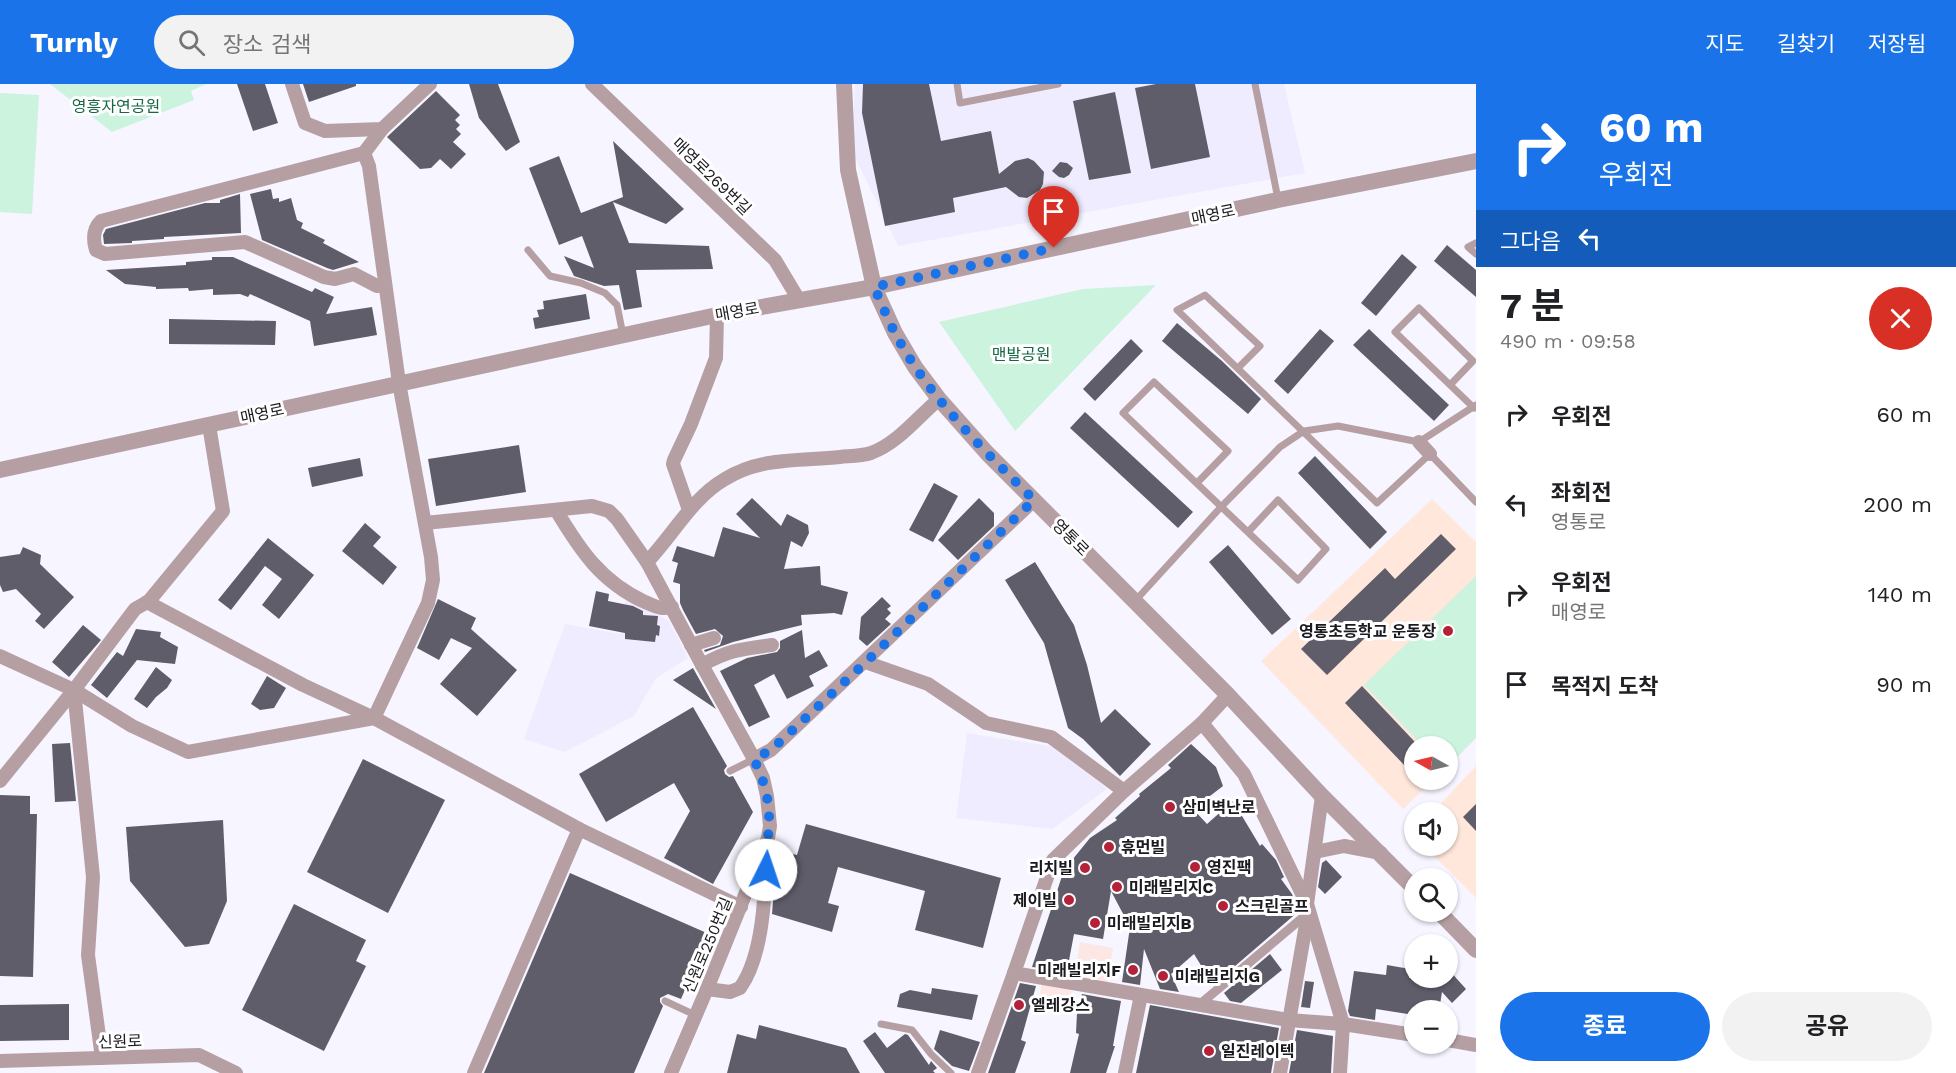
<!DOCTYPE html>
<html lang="ko">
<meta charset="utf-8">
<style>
body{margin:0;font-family:"Work Sans","Noto Sans KR",sans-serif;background:#f2f2f2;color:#202124;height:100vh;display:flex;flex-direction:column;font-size:22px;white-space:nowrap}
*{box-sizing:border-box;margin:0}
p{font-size:20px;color:#757577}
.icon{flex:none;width:33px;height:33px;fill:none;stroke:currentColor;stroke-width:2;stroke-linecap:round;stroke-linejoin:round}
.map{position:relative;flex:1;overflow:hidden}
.drawer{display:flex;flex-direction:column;background:#fff;width:480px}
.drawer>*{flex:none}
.hud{background:#1a73e8;color:#fff;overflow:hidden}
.needle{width:39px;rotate:278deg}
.fabs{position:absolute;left:1404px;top:652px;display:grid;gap:12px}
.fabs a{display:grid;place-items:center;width:54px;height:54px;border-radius:50%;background:#fff;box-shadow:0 2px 4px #0004;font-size:30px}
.pin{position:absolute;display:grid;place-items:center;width:51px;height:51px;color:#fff;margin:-62px -26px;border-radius:50% 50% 50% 0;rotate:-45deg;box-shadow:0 0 6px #0007}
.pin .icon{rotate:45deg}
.me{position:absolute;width:66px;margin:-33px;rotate:4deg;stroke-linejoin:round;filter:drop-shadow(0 0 4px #0008)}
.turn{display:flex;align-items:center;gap:21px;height:126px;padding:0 24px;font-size:27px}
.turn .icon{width:78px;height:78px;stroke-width:2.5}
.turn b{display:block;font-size:42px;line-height:51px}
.then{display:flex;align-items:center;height:57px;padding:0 24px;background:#0003;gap:12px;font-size:22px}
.round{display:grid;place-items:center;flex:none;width:63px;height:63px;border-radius:32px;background:#f2f2f2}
.head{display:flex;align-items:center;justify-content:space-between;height:102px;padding:0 24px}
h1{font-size:36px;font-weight:700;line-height:45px}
.button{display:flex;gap:12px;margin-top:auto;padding:12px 24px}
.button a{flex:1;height:69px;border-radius:36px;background:#1a73e8;color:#fff;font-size:24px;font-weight:700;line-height:69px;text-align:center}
.button a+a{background:#f2f2f2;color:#202124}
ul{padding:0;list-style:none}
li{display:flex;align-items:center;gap:18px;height:90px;padding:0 24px}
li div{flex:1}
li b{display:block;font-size:22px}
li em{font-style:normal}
header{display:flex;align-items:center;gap:36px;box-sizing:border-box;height:84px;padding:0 30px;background:#1a73e8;color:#fff}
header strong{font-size:28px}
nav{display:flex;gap:33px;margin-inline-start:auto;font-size:21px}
.search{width:420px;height:54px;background:#f2f2f2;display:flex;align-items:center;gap:15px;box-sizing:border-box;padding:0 21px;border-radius:33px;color:#757577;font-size:22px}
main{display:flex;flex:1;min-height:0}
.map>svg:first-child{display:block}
</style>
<header>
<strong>Turnly</strong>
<div class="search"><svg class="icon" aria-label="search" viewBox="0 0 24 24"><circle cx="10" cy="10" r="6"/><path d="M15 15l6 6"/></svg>장소 검색</div>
<nav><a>지도</a><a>길찾기</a><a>저장됨</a></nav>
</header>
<main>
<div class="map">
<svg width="1476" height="989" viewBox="0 0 1476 989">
<rect width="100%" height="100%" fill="#f7f5ff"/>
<!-- commercial -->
<g fill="#fce7e4">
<path d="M1080,858l33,6 -6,36 -33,-5z"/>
<path d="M1043,894l30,5 -4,24 -31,-4z"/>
</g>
<!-- built -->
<g fill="#f0ecff">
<path d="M855,0h429l21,89 -407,73 -46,-95z"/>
<path d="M625,517l10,1 34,19 19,37 -32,20 -22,38 -69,36 -41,-13 41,-115 55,10z"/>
<path d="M967,649l90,14 50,42 -55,40 -96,-11z"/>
</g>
<!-- education -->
<g fill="#ffe7dc">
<path d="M1432,415l44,43v196l-28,28v-19h-34v33h19l-30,29 -142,-148z"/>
<path d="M1476,682v132l-52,-52h24v-33h-16z"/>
</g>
<!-- green -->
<g fill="#cbf3dd">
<path d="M50,0h156l-15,7 3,9 -82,32z"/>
<path d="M0,9l39,2 -7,119 -32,-2z"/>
<path d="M1156,201l-141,146 -76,-109 144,-33z"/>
<path d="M1476,492v162l-28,28v-19h-24l-60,-62z"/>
</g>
<!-- building -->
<g fill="#5f5d6a">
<path d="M237,0h28l13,39 -25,8z"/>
<path d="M303,0h53v2l-47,16z"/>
<path d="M469,0h29l22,58 -14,9 -27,-33z"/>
<path d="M863,0h66l12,57 50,-10 8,43 16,-13 13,-3 6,3 10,11 -1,12 -3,6 -13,8 -8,-1 -13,-10 -53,11 2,14 -70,14 -23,-113z"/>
<path d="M1156,0h39l15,73 -59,12 -16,-81z"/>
<path d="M436,7l24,24 -5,5 5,5 -4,4 5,5 -8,8 13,12 -15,15 -11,-10 -9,9 -11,1 -33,-32z"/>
<path d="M1115,8l16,81 -42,7 -16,-79z"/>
<path d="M613,57l71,68 -18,15 -53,-22 16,41 80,3 4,23 -77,1 6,37 -18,3 -5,-25 -15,1 -30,-10 -10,-20 30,12 -12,-32 -23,9 -30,-77 30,-12 22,57 42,-16z"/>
<path d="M1060,78l7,1 6,5 -4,7 -5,3 -5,-1 -7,-6z"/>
<path d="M271,105l2,10 6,-1v4l12,-4 6,22 6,3 -2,5 24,12 -2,3 36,19 -26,8 -6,-2 -65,-28 -12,-46z"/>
<path d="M240,110l1,39 -77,4v2l-32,2v2l-28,1 -1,-9 3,-6 99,-26h15v-3z"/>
<path d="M1447,161l29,25v27l-42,-36z"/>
<path d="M1402,170l15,13 -41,49 -15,-13z"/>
<path d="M212,173h21l79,35 3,-4 19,9 -8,17 46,-7 5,28 -63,11 -4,-25 -60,-27 -2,3 -8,-3 -27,1v-6l-24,2 -1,-3 -32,1v-2l-31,-3 -19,-14 80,-5v-3l26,-2z"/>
<path d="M586,210l4,25 -55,10 -2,-11 6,-1 -2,-7 7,-1 -1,-8z"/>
<path d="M169,235l107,2 -1,24 -106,-1z"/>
<path d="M1177,239l45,38 39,38 -13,15 -86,-73z"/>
<path d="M1320,245l14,12 -46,53 -14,-13z"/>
<path d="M1369,245l80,76 -15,16 -81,-76z"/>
<path d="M1131,255l12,12 -48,50 -12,-12z"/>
<path d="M1085,328l108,100 -15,16 -108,-100z"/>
<path d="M519,361l7,47 -90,14 -8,-47z"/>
<path d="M1315,372l72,76 -17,17 -72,-76z"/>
<path d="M360,374l3,18 -51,11 -4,-19z"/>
<path d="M934,399l24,13 -25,46 -24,-12z"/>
<path d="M752,414l29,28 6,-12 21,11 1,8 -7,14 -11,-6 -7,28 36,-3 1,19 27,7 -6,23 -8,-2 -33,2 1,10 -69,17 -28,10 -1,-2 16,-5 3,-9 -8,-7 -19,5 -13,-24 -3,-7v-19l-7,-2 5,-19 -6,-2 5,-15 37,11 9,-30 37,11 -24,-24z"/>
<path d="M979,414l15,15v13l-36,34 -20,-20z"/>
<path d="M365,439l16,14 -8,9 24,21 -14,18 -41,-34z"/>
<path d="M1441,450l15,15 -129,126 -26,-26 84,-81 10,11z"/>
<path d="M268,454l46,37 -35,44 -17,-14 20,-26 -17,-13 -34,44 -13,-10z"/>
<path d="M1228,461l63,74 -19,16 -63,-73z"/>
<path d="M23,463l18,8 -1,9 34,33 -30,32 -9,-8 6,-7 -25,-25 -13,3 -3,-7v-28l20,-3z"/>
<path d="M1035,478l39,63 13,40 14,58 14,-14 36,35 -31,32 -37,-37 -15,-11 -24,-85 -39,-63z"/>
<path d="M596,507l13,3 -1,7 25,5 10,5v4l15,1 -1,9 3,1 -1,10 -3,-1 -1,7 -30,-3v-6l-36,-7z"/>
<path d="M882,513l9,9 -4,3 4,4 -6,6 6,5 -24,22 -8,-7 2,-22z"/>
<path d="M438,515l38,19 -5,11 46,41 -40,46 -37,-32 32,-36 -21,-10 -12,22 -22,-12z"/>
<path d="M83,541l18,15 -32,37 -17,-15z"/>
<path d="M136,545l25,3 -1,5 18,10 -3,17 -38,-4 -30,38 -16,-13 26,-33 6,4z"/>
<path d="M802,546l3,28 14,-8 9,16 -19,10 5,10 -27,13 -13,-25 -20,11 16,32 -21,10 -29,-56 27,-13 30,-6 3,-4v-7z"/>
<path d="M156,583l16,13 -5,8 -11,9 -9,11 -13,-9z"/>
<path d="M693,584l10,18 13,23 -43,-29z"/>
<path d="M267,592l19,12 -12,20 -14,2 -9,-6z"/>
<path d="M1362,602l52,55v19l-8,7 -61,-64z"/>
<path d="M693,623l34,59 -3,4 1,4 4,3 4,-1 20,36 -40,72 -49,-26 26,-47 -16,-28 -68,39 -27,-48z"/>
<path d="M70,659l6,58 -21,1 -3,-58z"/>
<path d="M1191,660l25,23 7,19 -30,23 14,15 26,-23 27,45 2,-2 14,16 8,17 -3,2 11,15 7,17 -86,74 -19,-31 -23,20 8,18 -19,-3 -16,-40 -4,36 -18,-3 8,-55 -19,-36 -8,48 -29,-5 -7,37 -35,-4 32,-97 26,-32 27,-18 -2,-2 25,-22 -1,-2 32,-26 -3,-3z"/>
<path d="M363,675l82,41 -57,113 -81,-41z"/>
<path d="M0,711l30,1v18h7l-4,163 -33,-1z"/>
<path d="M1476,720v27l-13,-14z"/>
<path d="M223,736l4,81 -18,43 -24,3 -55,-66 -4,-54z"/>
<path d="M806,740l195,54 -18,70 -68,-18 10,-39 -87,-24 -10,36 11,3 -7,26 -60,-18 2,-25 10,-37 13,3z"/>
<path d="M1326,776l16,17 -17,17 -7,-7 4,-24z"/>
<path d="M570,789l139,61 -28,65 -13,-5 -8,4v4l3,4 -29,67h-150z"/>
<path d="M294,820l72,36 -10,21 10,5 -42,85 -82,-41z"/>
<path d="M1270,870l12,16 -41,33 -11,-2 -6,-8z"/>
<path d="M1387,881l23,4 -1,9h39v-9l18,20 -14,14 -10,-11 -3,19h-25v4l-38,-6 -1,11 -25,-4 -2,-5 6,-40 32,4z"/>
<path d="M1305,897l9,1 -4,26 -9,-1z"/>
<path d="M1020,899l16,3 -15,54 5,2 -11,31h-27z"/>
<path d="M932,904l46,7 -6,25 -75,-13 3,-13 10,-4 21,4z"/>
<path d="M1082,910l39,7 -8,45h2l-9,27h-36l9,-39 -3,-1 1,-20z"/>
<path d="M69,920v36l-69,1v-36z"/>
<path d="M1150,921l129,23 -8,45h-135z"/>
<path d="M759,941l87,23 14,25h-133l10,-39 19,5z"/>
<path d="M940,946l40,12 -11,29 -17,-5 -18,-17z"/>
<path d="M1297,946l36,6 -2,37h-42z"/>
<path d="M875,948l12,16 18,-14 3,1 21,30 2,-4 6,7 -4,3 2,2h-50l-22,-32z"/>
</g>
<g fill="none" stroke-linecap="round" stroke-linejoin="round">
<!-- service -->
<g stroke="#b69fa2" stroke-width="7">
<path d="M957,0l3,19 98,-19"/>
<path d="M1255,0l23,115"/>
<path d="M1476,159l-8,4 8,7"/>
<path d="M528,166l22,26 31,7 24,10 12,12 6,30"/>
<path d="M1238,284l22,-22 -55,-51 -28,15 200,193 53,-49 46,48"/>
<path d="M1450,301l23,-24 -54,-53 -24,24 78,75 1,1"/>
<path d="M1197,399l31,-32 -74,-69 -31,31 175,167 28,-31 -48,-49 -30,32"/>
<path d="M1135,517l86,-94 59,-60 24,-16 34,-5 81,16 57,-37"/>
<path d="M730,687l24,-12"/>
<path d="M665,917l30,14"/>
<path d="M881,940l31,6 19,24 20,19"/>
</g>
<!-- pedestrian -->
<path stroke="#b69fa2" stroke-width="9" d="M1199,921l108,-91"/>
<!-- minor -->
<g stroke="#b69fa2" stroke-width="14">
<path d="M292,0l13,39 20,8 57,-2 48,-45"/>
<path d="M592,0l183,176 24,40"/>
<path d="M364,69l-263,68c-8,8 -8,19 -5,29l9,4 140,-12 79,35 11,2 19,-5 23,12 8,-1"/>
<path d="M1419,358l11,12"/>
<path d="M556,426c24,40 45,72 89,92 10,4 16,8 27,5"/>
<path d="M689,426l-16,-46 1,-4 17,-36 25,-66 1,-43"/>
<path d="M425,439l167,-17 17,5 8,8 30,43 55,103 52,94 9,19 4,18 3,30 -2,12 -61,151 -36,84"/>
<path d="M647,478c26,-27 45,-64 78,-83 36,-22 74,-18 115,-22 10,-1 21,-1 31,-4 27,-10 47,-36 68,-54"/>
<path d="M147,518l156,83 71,33 205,111 162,78"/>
<path d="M691,561l23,-7"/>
<path d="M0,572l74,34 58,36 56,26 186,-34 54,-115 5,-23 -2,-23 -32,-174 -30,-217 -5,-13 18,-24"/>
<path d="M865,578l63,22 58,39 65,14 73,54"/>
<path d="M702,581c27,-15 40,-16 70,-20"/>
<path d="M74,606l19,187 -5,78 14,103"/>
<path d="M1228,611l-26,28 -78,68 -71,69 -39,113 274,47 55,4 71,11"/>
<path d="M1202,639l42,51 63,130 36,120 -3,49"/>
<path d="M754,675l17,-9 263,-250"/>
<path d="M0,697l74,-91 61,-81 14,-8 74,-90 -14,-86"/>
<path d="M1315,768l29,-6 37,7"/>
<path d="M707,905l23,3 10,-4c23,-32 26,-95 25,-134"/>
<path d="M1448,956l28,5"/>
<path d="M0,977l199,-6 37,18"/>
<path d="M474,989l105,-244"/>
<path d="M978,989l36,-100"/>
<path d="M1125,989l16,-78"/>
<path d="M1280,989l28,-160 -1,-9 15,-108"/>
</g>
<!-- tertiary -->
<g stroke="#b69fa2" stroke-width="16">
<path d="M844,0l4,86 26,117 21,46 20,34 24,32 48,54 241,242 94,101 92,92"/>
<path d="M0,386l717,-155 157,-28 404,-87 198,-39"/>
<path d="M1439,828l37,38"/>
</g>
</g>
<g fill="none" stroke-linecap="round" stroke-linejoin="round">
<!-- route -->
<path stroke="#1a73e8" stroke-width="10" stroke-dasharray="0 18" d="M766,786l-1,-20 5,-24 -3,-30 -5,-18 -8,-19 17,-9 94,-87 169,-163c-51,-51 -105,-102 -139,-167 -8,-15 -14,-31 -21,-46l180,-39"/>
</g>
<!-- markers -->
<g fill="#b42239" stroke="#fff" stroke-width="2">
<circle cx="1448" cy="547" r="6"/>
<circle cx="1170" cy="723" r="6"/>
<circle cx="1109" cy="763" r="6"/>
<circle cx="1195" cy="783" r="6"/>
<circle cx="1085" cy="784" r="6"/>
<circle cx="1117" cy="803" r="6"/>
<circle cx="1069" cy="816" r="6"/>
<circle cx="1223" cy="822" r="6"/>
<circle cx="1095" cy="839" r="6"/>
<circle cx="1133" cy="886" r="6"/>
<circle cx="1163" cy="892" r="6"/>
<circle cx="1019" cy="921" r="6"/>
<circle cx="1209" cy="967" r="6"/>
</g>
<g text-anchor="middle" stroke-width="6" stroke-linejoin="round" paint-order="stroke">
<!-- park labels -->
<g font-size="16" fill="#166746" stroke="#fff">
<text x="116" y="28">영흥자연공원</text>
<text x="1021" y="276">맨발공원</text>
</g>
<!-- street labels -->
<g font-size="16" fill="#1b1a20" stroke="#fff">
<text transform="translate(712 92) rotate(44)" y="6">매영로269번길</text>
<text transform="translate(1213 130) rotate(-12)" y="6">매영로</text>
<text transform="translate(737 227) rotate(-10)" y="6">매영로</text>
<text transform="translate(262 329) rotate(-12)" y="6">매영로</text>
<text transform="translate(1071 453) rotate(45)" y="6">영통로</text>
<text transform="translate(707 861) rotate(-67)" y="6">신원로250번길</text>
<text transform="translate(120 957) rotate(-2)" y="6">신원로</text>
</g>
<!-- poi labels -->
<g font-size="16" font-weight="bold" fill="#1b1a20" stroke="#fff" text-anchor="start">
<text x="1436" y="553" text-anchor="end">영통초등학교 운동장</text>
<text x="1182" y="729">삼미벽난로</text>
<text x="1121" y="769">휴먼빌</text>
<text x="1207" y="789">영진팩</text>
<text x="1073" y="790" text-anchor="end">리치빌</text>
<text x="1129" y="809">미래빌리지C</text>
<text x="1057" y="822" text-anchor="end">제이빌</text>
<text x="1235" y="828">스크린골프</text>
<text x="1107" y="845">미래빌리지B</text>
<text x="1121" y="892" text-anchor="end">미래빌리지F</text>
<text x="1175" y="898">미래빌리지G</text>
<text x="1031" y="927">엘레강스</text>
<text x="1221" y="973">일진레이텍</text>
</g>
</g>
</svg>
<div class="fabs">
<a><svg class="needle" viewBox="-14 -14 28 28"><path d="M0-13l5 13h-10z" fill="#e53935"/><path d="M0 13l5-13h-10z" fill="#757577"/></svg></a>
<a><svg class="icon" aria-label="sound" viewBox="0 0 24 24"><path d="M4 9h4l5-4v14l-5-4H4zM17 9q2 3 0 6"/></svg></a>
<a><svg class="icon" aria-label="search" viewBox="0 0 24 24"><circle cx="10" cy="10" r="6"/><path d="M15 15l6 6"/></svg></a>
<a>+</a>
<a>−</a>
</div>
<div class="pin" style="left:1054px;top:164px;background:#d93025"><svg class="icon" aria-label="arrive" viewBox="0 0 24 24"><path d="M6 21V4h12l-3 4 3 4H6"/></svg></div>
<svg class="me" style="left:766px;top:786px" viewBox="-20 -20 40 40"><circle r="19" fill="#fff"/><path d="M0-13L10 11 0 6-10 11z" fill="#1a73e8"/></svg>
</div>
<section class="drawer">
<div class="hud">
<div class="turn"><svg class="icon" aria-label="right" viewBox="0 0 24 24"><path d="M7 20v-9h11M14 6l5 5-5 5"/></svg><div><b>60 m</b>우회전</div></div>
<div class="then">그다음<svg class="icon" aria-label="left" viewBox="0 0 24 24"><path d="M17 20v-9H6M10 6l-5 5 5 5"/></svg></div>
</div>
<div class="head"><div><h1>7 분</h1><p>490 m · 09:58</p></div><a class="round" style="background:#d93025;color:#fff"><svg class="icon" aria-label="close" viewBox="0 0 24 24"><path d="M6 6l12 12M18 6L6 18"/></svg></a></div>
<ul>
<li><svg class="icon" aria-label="right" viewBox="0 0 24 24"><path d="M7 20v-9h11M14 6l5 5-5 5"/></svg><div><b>우회전</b></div><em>60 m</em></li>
<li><svg class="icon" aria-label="left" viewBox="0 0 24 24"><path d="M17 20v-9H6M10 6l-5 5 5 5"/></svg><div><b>좌회전</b><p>영통로</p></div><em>200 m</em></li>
<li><svg class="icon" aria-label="right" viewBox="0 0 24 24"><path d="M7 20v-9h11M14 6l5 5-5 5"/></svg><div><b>우회전</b><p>매영로</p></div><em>140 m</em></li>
<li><svg class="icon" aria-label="arrive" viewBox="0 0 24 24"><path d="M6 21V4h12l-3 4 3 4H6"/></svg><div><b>목적지 도착</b></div><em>90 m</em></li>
</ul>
<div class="button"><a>종료</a><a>공유</a></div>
</section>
</main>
